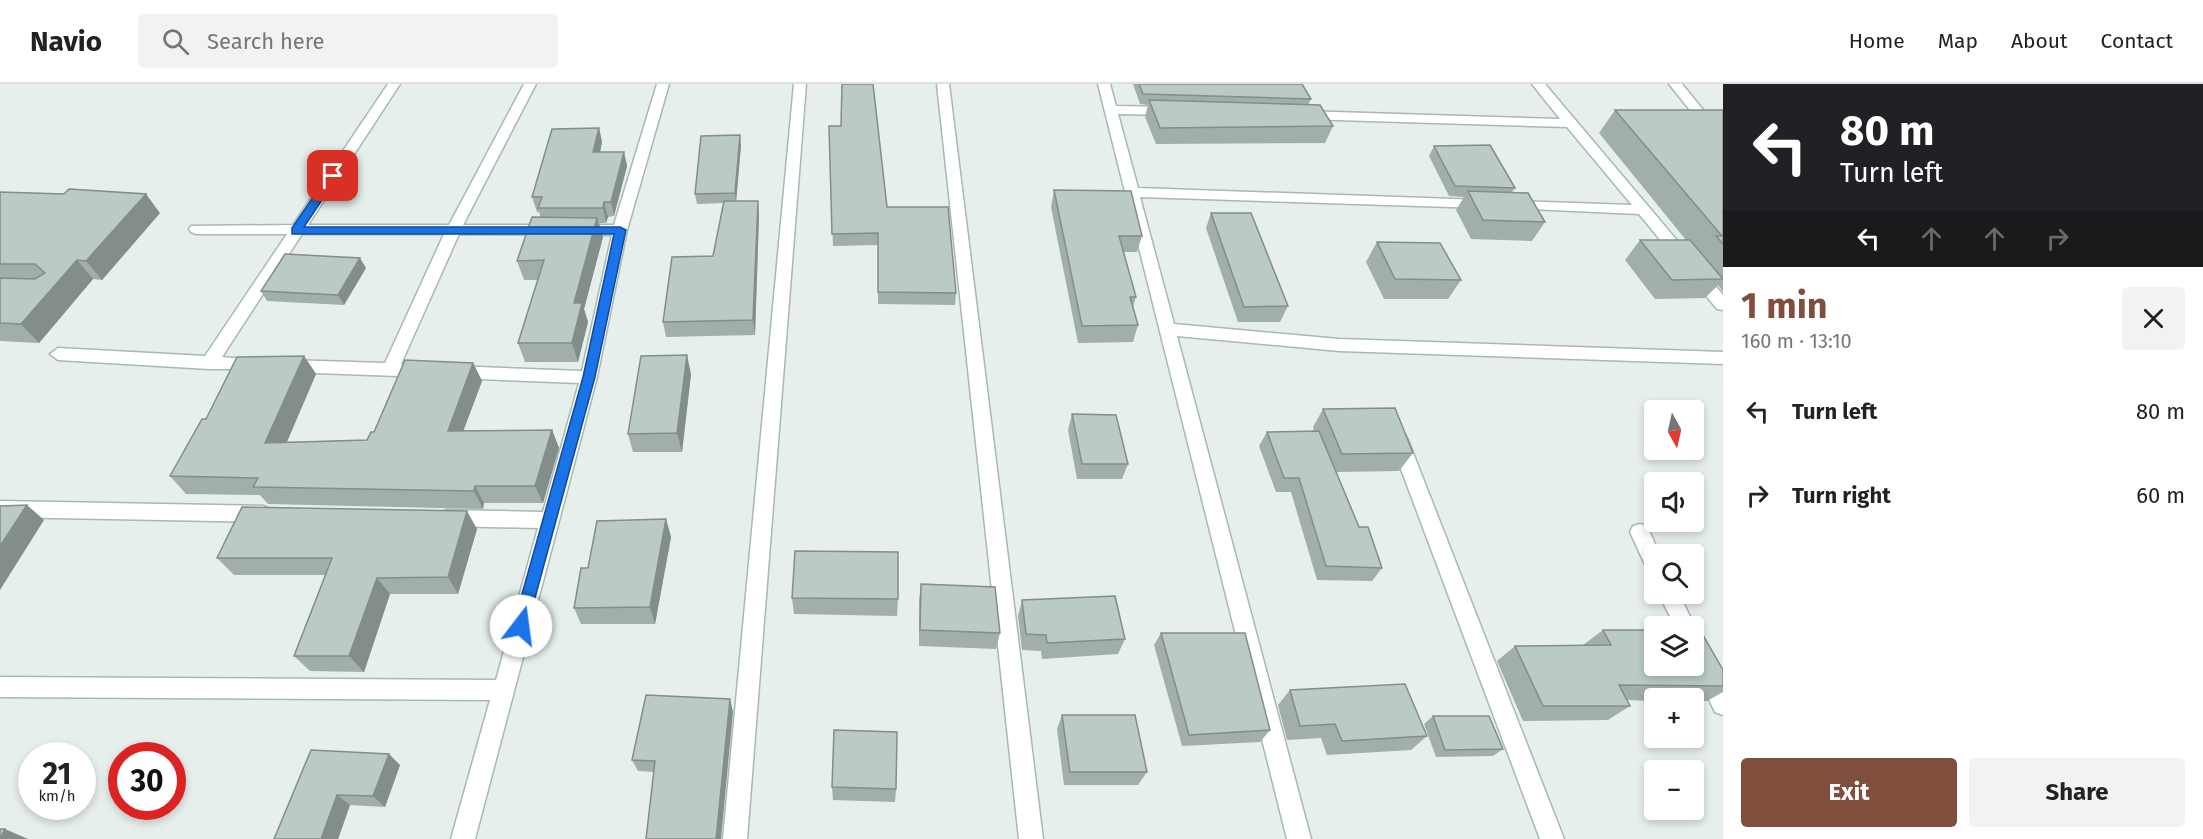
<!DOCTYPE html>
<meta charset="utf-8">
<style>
body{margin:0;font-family:"Fira Sans",sans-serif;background:#f2f2f2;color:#222;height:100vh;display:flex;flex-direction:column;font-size:22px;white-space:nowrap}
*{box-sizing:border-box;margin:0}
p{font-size:20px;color:#767676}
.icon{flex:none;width:33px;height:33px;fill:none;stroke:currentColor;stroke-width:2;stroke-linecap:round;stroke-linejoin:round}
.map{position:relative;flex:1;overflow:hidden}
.drawer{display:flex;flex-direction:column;background:#fff;width:480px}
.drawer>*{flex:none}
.hud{background:#202124;color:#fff;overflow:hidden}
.needle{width:39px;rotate:172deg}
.controls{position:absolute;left:1644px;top:316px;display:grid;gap:12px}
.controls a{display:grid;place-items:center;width:60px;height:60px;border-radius:6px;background:#fff;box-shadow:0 3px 9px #0003;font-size:30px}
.speed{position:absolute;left:18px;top:658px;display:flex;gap:12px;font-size:30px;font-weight:700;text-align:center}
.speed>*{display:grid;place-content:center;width:78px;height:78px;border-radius:50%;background:#fff;box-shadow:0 3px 9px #0003;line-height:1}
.speed small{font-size:15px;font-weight:400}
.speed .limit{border:9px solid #d22;background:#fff;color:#111}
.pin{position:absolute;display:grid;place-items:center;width:51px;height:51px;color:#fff;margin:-26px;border-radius:12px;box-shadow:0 3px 9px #0006}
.me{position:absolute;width:66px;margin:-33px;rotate:15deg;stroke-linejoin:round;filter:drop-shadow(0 0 4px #0008)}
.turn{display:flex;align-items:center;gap:21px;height:126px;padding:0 18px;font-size:27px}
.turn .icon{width:78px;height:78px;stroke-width:2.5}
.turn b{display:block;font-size:42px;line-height:51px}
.lanes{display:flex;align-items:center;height:57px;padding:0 18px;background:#0003;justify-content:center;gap:30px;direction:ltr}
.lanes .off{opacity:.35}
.round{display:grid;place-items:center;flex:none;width:63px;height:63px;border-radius:6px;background:#f2f2f2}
.headline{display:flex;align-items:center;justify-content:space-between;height:102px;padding:0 18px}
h1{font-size:36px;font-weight:700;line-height:45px;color:#804e3d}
.button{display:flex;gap:12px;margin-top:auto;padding:12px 18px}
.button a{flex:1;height:69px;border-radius:6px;background:#804e3d;color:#fff;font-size:24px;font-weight:700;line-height:69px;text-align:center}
.button a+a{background:#f2f2f2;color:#222}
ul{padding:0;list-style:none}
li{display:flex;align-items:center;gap:18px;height:84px;padding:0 18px}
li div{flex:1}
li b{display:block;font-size:22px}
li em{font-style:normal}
header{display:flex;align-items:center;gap:36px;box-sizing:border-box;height:84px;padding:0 30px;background:#fff;border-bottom:2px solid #e0e0e0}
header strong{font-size:28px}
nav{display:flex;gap:33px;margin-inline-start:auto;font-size:21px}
.search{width:420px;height:54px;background:#f2f2f2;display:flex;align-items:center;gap:15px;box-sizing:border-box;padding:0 21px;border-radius:6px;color:#767676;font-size:22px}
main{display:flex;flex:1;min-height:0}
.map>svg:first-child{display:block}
</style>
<header>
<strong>Navio</strong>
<div class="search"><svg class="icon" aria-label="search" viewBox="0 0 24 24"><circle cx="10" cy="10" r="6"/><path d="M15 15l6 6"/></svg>Search here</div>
<nav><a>Home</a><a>Map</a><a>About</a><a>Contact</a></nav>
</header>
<main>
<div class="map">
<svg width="1723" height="755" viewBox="0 0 1723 755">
<rect width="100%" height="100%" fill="#e6efeb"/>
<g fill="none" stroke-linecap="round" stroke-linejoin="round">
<!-- minor casing -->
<g stroke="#a8b8b2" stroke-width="3">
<g id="minor">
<path d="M388,0h12l-92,141h141l75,-141h12l-73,141h151l43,-141h12l-42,146 -30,147 -122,462h-24l39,-139 -490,-3v-20l496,3 42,-152 -91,-2 -7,-3 -2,-5 2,-5 7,-3 96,2 36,-129 -126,-5 -8,-6 8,-6 129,5 30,-136 -153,-1 -58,130 30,3 2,4 -2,4 -6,2 -137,-5 -8,-6 8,-6 97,3 59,-129h-142l-80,123 41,4 2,4 -2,4h-54l-151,-9 -8,-6 8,-6 147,8 82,-122h-91l-5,-2 -2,-3 2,-3 102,-1z"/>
<path d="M794,0h12l-59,755h-24z"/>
<path d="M937,0h12l94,755h-24z"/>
<path d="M1098,0h12l6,22 54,1 6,4 -6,4 -52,-1 20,74 344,12 7,4 -7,4 -342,-11 34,127 165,15 384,13v12l-384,-13 -162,-15 134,503h-24z"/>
<path d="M1532,0h13l178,211v15l-6,-1 -78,-95 -131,-6 -2,-3 7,-4 119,4 -65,-78 -264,-8 -6,-4 6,-4 257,8z"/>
<path d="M1669,0h13l41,50v12l-5,-1z"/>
<path d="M1399,349l6,2 3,5 156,399h-24l-150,-399 3,-5z"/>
<path d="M0,417l263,5 7,3 2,5 -2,5 -7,3 -263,-5z"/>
<path d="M1640,440l7,2 13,29h-6v16l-7,-2 -17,-37 3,-6z"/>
<path d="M1659,510h20l16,33 -1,4v-4h-19z"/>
<path d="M1694,553l7,2 22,44v32l-8,-3 -22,-46z"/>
</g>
</g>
<!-- minor -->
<use href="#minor" fill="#fff" fill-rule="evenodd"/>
</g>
<!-- wall -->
<g fill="#a1aea9">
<path d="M1133,0h169l9,15 -3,6 25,21 -8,17 -169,1 -11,-27 3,-12 -8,-1z"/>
<path d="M1615,26h108v182l-5,-7 -13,13 -50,1 -30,-39 15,-20h46l-87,-107z"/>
<path d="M829,42l58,81 69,86 -1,12 -77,-1v-59l-45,1z"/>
<path d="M599,44l3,14 -2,10h24l3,14 -13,50 -6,1 -2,6h-7l4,14 -19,72 4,13 -10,40h-53l-7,-19 20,-63h-14l-7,-19 24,-43 -2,-6h-2l-5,-15z"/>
<path d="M741,61l-5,56h22l1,15 -4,119 -89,2 -3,-15 50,-66 11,-53 -27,1 -2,-10z"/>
<path d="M1434,62l81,42 -3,4 33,30 -13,19 -61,-2 -15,-29 8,-13 -15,-1 -20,-40z"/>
<path d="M1054,106l88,46 -5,16h-13l12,45 -3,10 5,18 -5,17 -55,1 -27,-136z"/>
<path d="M0,108l160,21 -58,67 -9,-1 -54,64 -39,-2z"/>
<path d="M1211,129l77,93 -8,16h-42l-32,-94z"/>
<path d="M1377,158l84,38 -13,19h-64l-18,-37z"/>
<path d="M366,184l-22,37 -77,-4 -6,-10z"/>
<path d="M304,272l12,18 -29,68 80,-2 7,-8 99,-69 9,18 -19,50 89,-1 7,18 -16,55h-59l-1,6 -215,-5 -8,-9 -74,-1 -16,-18 36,-57z"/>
<path d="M691,290l-9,78h-49l-5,-18z"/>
<path d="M1323,325l90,44 -14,18 -63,1 23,55 23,41 -10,13 -55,-1 -26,-88h-15l-17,-46 8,-14 47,-1 -1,-4z"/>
<path d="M1072,330l56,50 -6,15h-45l-9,-49z"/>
<path d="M666,435l5,18 -16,87h-74l-7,-16 14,-40z"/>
<path d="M477,445l-19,65h-68l-26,78 -54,-1 -16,-15 32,-81h-92l-17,-17z"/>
<path d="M921,500l79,49 -4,16 -77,-3v-46z"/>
<path d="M792,514l106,1 -1,17 -103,-2z"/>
<path d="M1022,516l103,39 -7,15 -76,5 -1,-8 -19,-1 -4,-34z"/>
<path d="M1603,546l120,40v22l-16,9h-13v-2h-40v2l-27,-1 3,6 -22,14 -85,1 -26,-60 18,-15 68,-1z"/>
<path d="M1161,549l109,97 -10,12 -78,4 -28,-101z"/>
<path d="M1290,606l137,46 -16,14 -84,5 -6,-17 -34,2 -9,-35z"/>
<path d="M733,628l-79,60 -16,-1 -6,-11z"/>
<path d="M1062,631l85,57 -9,13h-74l-7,-56z"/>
<path d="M1433,632l70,33 -10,7 -57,1 -12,-33z"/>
<path d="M311,666l89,15 -15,42 -35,-2 -12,34z"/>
<path d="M832,703l64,2 -1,13 -62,-2z"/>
</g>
<!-- shaded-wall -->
<g fill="#838d89">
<path d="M599,44l3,14 -5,24 -4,-14z"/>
<path d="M740,51l1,10 -5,58 -1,-10z"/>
<path d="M624,68l3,14 -13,50 -3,-14z"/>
<path d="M146,110l14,19 -58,67 -16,-19z"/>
<path d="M758,117l1,15 -4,119 -2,-15z"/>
<path d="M604,118l4,15 -2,6 -3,-15z"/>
<path d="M597,134l6,19 -19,72 4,13 -10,40 -6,-19 2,-40z"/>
<path d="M360,174l6,10 -22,37 -6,-10z"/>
<path d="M77,176l16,19 -54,64 -18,-19z"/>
<path d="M687,271l4,19 -9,78 -5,-19z"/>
<path d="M304,272l12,18 -37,86 -14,-17z"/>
<path d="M473,279l9,18 -25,67 -9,-17z"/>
<path d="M552,346l7,18 -16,55 -8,-17z"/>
<path d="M475,402l9,17 -1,6 -9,-18z"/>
<path d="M27,421l17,15 -44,70v-44z"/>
<path d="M467,427l10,18 -19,65 -10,-17z"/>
<path d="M666,435l5,18 -16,87 -5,-17z"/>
<path d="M377,494l13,16 -26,78 -15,-16z"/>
<path d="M730,615l3,13 -12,127h-5z"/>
<path d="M389,670l11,11 -15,42 -12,-11z"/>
<path d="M337,711l13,10 -12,34h-17z"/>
<path d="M5,745l23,10h-28z"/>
</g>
<!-- building -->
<g fill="#bbcac4" stroke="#838d89" stroke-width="1.5">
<path d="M842,0h31l14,123h61l8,86 -78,-1v-59l-46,1 -3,-108h12z"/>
<path d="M1139,0h163l9,15 -168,-5z"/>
<path d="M1149,16l171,5 13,21 -173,2z"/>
<path d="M1615,26h108v134l-7,-8h6z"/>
<path d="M599,44l-6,24h31l-13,50h-7l-1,6h-65l4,-11h-10l20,-68z"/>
<path d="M740,51l-5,58 -40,1 6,-58z"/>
<path d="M1490,61l25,43 -60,-2 -21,-40z"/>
<path d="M69,105l77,5 -60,67 -9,-1 -56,64 -21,-1v-45l35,1 10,-6 -10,-9h-35v-72l64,2z"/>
<path d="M1054,106l77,1 11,45h-23l17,61h-6l8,28 -56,1z"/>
<path d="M1468,107l60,2 17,29 -62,-2z"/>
<path d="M724,117h34l-5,119 -90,2 9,-65 41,-1z"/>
<path d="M1211,129h40l37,93 -44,1z"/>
<path d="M532,133l65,1 -23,85h8l-10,40h-54l26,-83 -27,1z"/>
<path d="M1640,156h50l33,39 -51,1z"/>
<path d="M1377,158l63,1 21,37 -66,-1z"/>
<path d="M285,170l75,4 -22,37 -77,-4z"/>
<path d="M687,271l-10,78 -49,1 13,-78z"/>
<path d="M304,272l-39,87 102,-3 4,-8h3l31,-72 68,3 -25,68 104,-1 -17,56h-60l-1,5 -221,-4 5,-9 -88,-2 32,-57h4l31,-62z"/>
<path d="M1395,324l18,45 -71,1 -19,-45z"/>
<path d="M1072,330l44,1 12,49h-46z"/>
<path d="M1319,347l40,96h9l14,41 -56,-2 -27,-88h-15l-17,-46z"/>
<path d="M27,421l-27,41v-40z"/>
<path d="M242,423l225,4 -19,66 -71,1 -28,78h-55l38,-98h-115z"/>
<path d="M666,435l-16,88 -76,1 7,-40h7l9,-47z"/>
<path d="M795,467l103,1v47l-106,-1z"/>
<path d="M921,500l74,3 5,46 -80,-3z"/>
<path d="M1115,512l10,43 -78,4 -1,-8 -20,-1 -4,-34z"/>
<path d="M1603,546h51v36h40v-36h6l23,40v16l-104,-1 11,21h-87l-28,-60 96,-1z"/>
<path d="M1161,549h84l25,97 -81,5z"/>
<path d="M1405,600l22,52 -85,5 -7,-17 -35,2 -10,-36z"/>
<path d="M646,611l84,4 -14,140h-70l9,-78 -23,-1z"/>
<path d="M1062,631h73l12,57h-77z"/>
<path d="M1433,632h56l14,33 -58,1z"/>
<path d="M834,646l63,2 -1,57 -64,-2z"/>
<path d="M311,666l78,4 -16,42 -36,-1 -16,44h-47z"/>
<path d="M0,745h5l-5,9z"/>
</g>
<!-- route -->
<path fill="#1a73e8" stroke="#114b97" stroke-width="1.5" d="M333,89l5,3 -34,51h316l6,3 -31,147 -69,254h-11l-2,-5 70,-249 31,-143h-322v-6l37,-54z"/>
</svg>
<div class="controls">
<a><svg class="needle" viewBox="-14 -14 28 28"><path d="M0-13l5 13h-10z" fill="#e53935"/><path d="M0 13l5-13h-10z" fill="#767676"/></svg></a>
<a><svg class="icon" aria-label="sound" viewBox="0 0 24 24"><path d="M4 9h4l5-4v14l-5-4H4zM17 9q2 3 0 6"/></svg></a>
<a><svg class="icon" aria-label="search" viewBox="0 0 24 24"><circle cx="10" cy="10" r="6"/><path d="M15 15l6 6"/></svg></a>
<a><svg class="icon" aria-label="layers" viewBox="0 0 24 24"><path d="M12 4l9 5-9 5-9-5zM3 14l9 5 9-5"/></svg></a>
<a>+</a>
<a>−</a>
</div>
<div class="speed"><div>21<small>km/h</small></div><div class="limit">30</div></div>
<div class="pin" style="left:333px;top:92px;background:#d93025"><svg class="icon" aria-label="arrive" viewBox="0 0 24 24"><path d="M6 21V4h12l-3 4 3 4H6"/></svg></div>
<svg class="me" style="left:521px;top:542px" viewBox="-20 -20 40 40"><circle r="19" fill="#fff"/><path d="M0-13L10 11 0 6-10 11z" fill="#1a73e8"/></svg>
</div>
<section class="drawer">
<div class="hud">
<div class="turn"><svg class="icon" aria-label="left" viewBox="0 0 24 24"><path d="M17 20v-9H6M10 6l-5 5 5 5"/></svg><div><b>80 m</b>Turn left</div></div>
<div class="lanes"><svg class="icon" aria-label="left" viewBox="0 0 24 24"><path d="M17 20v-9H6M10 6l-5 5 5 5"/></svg><svg class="icon off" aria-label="ahead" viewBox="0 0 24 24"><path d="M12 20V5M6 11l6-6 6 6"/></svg><svg class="icon off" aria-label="ahead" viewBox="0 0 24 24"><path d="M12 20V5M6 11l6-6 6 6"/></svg><svg class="icon off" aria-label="right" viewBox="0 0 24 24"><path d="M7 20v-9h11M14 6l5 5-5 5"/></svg></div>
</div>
<div class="headline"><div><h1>1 min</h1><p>160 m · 13:10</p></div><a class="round"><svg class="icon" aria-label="close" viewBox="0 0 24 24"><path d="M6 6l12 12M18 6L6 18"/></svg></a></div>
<ul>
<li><svg class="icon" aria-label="left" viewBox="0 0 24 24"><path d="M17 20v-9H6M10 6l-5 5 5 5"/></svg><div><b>Turn left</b></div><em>80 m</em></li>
<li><svg class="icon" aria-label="right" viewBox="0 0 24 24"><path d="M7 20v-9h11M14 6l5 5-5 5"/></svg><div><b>Turn right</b></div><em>60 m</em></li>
</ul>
<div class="button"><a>Exit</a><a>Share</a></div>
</section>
</main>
